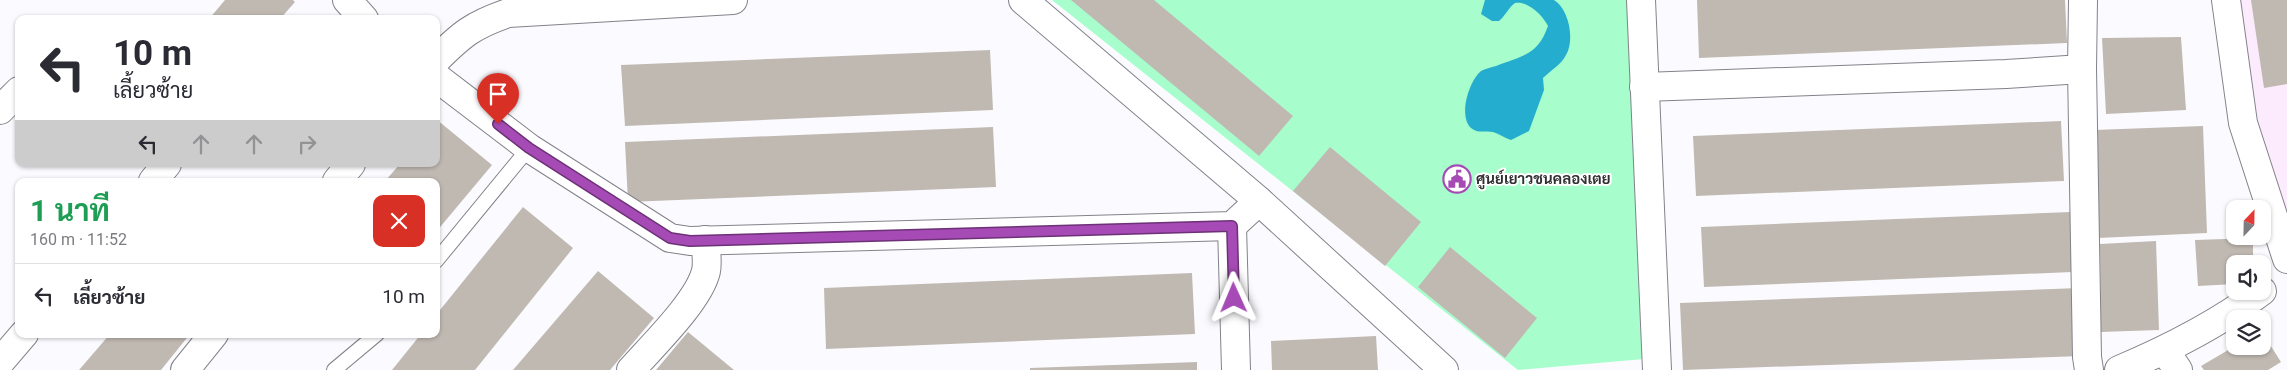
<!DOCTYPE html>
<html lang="th">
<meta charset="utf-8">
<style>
body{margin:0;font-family:Roboto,Sarabun,sans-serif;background:#f2f2f3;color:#2b2b33;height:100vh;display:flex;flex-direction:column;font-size:19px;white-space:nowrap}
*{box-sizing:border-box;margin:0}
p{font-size:16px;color:#7c7c81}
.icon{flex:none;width:28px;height:28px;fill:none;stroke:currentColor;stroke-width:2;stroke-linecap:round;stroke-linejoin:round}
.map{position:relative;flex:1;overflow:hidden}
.side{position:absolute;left:15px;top:178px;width:425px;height:160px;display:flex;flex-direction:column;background:#fff;border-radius:10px;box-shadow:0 1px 4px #0004}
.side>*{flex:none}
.guide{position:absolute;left:15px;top:15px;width:425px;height:152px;border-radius:10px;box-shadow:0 1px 4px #0004;background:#fff;color:#2b2b33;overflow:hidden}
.needle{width:32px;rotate:22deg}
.controls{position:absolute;left:2226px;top:200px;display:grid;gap:10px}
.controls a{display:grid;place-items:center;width:45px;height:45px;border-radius:10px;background:#fff;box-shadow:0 1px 4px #0004;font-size:25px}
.pin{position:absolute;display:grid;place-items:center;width:42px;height:42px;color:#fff;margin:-51px -21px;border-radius:50% 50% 50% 0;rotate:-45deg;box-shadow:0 0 5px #0007}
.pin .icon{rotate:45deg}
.me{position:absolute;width:55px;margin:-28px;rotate:359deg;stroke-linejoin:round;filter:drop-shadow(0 0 4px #0008)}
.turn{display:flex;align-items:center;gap:18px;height:105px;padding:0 15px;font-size:22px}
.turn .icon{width:65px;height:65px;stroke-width:2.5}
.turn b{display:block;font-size:35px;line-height:42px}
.lanes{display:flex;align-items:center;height:48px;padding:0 15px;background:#0003;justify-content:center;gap:25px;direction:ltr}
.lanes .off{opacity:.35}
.round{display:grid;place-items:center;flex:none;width:52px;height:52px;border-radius:10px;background:#f2f2f3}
.head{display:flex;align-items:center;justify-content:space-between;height:85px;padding:0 15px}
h1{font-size:30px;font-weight:700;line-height:38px;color:#1e9e55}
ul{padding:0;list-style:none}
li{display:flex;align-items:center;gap:15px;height:65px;padding:0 15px;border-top:1px solid #e1e1e2}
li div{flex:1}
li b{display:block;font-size:19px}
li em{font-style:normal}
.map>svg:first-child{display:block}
</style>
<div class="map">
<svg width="2287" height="370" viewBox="0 0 2287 370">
<rect width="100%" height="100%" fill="#fbfbff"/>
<!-- commercial -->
<path fill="#fcebfd" d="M2214,0h73v254l-22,-8 -2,-14 -1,-23z"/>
<!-- green -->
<path fill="#a7fecc" d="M1052,0h576l16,359 -126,11z"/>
<!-- water -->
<path fill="#24adce" d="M1485,0h69c15,9 21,40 12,55 -5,10 -15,15 -23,23l1,12 -15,41 -18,9c-6,-2 -12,-6 -18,-8 -7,-2 -15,2 -22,-4 -13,-12 -2,-47 10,-57 4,-2 10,-4 15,-5 26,-10 42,-11 52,-40 -4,-9 -20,-26 -33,-23 -6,4 -10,13 -16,18h-7l-11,-7z"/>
<!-- building -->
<g fill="#c0b9b2">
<path d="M225,0h68l2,2 -15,17h-71z"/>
<path d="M1071,0h83l139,116 -34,40z"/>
<path d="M1697,0h368l2,43 -368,15z"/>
<path d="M2251,0h36v84l-23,4z"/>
<path d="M2181,37l5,73 -80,4 -4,-76z"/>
<path d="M990,50l3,60 -368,16 -4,-61z"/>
<path d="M436,119l56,46 -56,67v-51h-51l15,-17h36z"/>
<path d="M2061,121l3,60 -368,15 -3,-60z"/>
<path d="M2203,126l4,107 -109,5 -4,-108z"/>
<path d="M993,127l3,60 -368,15 -3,-60z"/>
<path d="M1330,147l91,75 -36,44 -92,-75z"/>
<path d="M523,207l50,41 -98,122h-83l29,-36h15v-19z"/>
<path d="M2070,212l2,60 -368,15 -3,-60z"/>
<path d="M2253,238v26h-18v20l-37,2 -3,-46z"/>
<path d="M2156,241l3,89 -58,2 -1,-88z"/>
<path d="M1450,247l87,71 -32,40 -87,-71z"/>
<path d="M598,271l56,47 -44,52h-97z"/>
<path d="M1192,273l3,61 -369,15 -2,-61z"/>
<path d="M2079,288l3,68 -399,14 -3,-67z"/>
<path d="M688,332l46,38h-78z"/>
<path d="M2262,332l19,30 -13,8h-64l-3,-4 34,-20h27z"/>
<path d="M110,334h80l-29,36h-82z"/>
<path d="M1376,336l2,34h-106l-1,-29z"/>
<path d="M1197,362v8h-167v-2z"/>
</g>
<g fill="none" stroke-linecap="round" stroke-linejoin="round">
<!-- service casing -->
<g stroke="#82828a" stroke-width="16">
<g id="service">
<path d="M436,261l93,-113"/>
<path d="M334,370l43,-36"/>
</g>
</g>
<!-- minor casing -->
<g stroke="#82828a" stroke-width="30">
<g id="minor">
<path d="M347,0l17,19"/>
<path d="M1023,0l236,201 185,169"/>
<path d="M1641,0l16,370"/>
<path d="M2226,0l17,123 44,136"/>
<path d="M436,60c26,-26 37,-35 72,-47l225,-13"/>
<path d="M2082,69l5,288 2,13"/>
<path d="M436,77l93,71 141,90 20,3 542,-15 27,-25"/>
<path d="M1644,87l362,-13 76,-5 1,-69"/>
<path d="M0,110l19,-19"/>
<path d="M153,181l14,-17"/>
<path d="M337,181l14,-17"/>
<path d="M1232,226l4,144"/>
<path d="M2165,351l13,19"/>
<path d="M0,362l24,-28"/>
<path d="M185,370l29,-36"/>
<path d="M631,370c21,-24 68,-69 75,-99 2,-9 0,-21 -1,-31"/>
<path d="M2119,370c50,-21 99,-46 143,-79"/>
</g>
</g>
<!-- service -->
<use href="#service" stroke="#fff" stroke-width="14"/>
<!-- minor -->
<use href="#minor" stroke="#fff" stroke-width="28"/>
</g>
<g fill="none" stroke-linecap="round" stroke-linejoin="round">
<!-- route casing -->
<g stroke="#6c3176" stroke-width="12">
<path id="route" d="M498,124l31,24 141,90 20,3 542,-15 2,72"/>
</g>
<!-- route -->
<use href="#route" stroke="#a64bb5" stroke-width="9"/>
</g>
<!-- icons -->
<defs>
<g id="civic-ring" transform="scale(1.4375)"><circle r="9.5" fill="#fff" stroke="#a64bb5" stroke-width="1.5"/><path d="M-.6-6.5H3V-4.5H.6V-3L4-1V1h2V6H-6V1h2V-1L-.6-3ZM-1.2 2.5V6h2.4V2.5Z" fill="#a64bb5"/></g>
</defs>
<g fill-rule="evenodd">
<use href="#civic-ring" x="1457" y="179"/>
</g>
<g text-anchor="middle" stroke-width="4" stroke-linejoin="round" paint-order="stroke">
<!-- poi labels -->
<g font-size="15" font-weight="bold" fill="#303033" stroke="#fff" text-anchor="start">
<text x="1476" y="184">ศูนย์เยาวชนคลองเตย</text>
</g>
</g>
</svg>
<div class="controls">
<a><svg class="needle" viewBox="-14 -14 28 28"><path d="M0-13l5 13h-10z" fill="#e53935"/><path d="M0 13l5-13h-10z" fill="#7c7c81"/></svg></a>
<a><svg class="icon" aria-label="sound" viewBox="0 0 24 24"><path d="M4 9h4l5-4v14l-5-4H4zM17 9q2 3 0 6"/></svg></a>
<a><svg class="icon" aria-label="layers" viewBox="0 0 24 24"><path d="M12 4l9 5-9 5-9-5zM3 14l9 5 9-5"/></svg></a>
</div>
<div class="pin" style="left:498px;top:124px;background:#d93025"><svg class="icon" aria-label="arrive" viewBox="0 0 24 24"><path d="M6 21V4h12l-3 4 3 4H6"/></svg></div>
<svg class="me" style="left:1234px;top:298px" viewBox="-20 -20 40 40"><path d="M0-17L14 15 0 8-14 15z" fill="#a64bb5" stroke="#fff" stroke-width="4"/></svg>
<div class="guide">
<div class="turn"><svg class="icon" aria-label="left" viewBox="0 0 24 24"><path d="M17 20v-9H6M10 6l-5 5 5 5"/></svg><div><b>10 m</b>เลี้ยวซ้าย</div></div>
<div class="lanes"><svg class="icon" aria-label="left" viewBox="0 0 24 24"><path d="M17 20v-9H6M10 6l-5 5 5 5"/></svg><svg class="icon off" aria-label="ahead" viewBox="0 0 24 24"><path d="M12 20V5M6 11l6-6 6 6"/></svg><svg class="icon off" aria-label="ahead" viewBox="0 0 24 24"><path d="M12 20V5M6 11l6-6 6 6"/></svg><svg class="icon off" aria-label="right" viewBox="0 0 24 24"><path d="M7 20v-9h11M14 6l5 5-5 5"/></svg></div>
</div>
<section class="side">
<div class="head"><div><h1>1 นาที</h1><p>160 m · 11:52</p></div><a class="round" style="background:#d93025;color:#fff"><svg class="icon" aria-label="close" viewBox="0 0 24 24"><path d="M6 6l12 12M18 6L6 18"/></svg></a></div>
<ul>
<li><svg class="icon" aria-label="left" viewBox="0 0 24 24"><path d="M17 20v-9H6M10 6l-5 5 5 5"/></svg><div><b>เลี้ยวซ้าย</b></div><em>10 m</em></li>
</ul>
</section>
</div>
